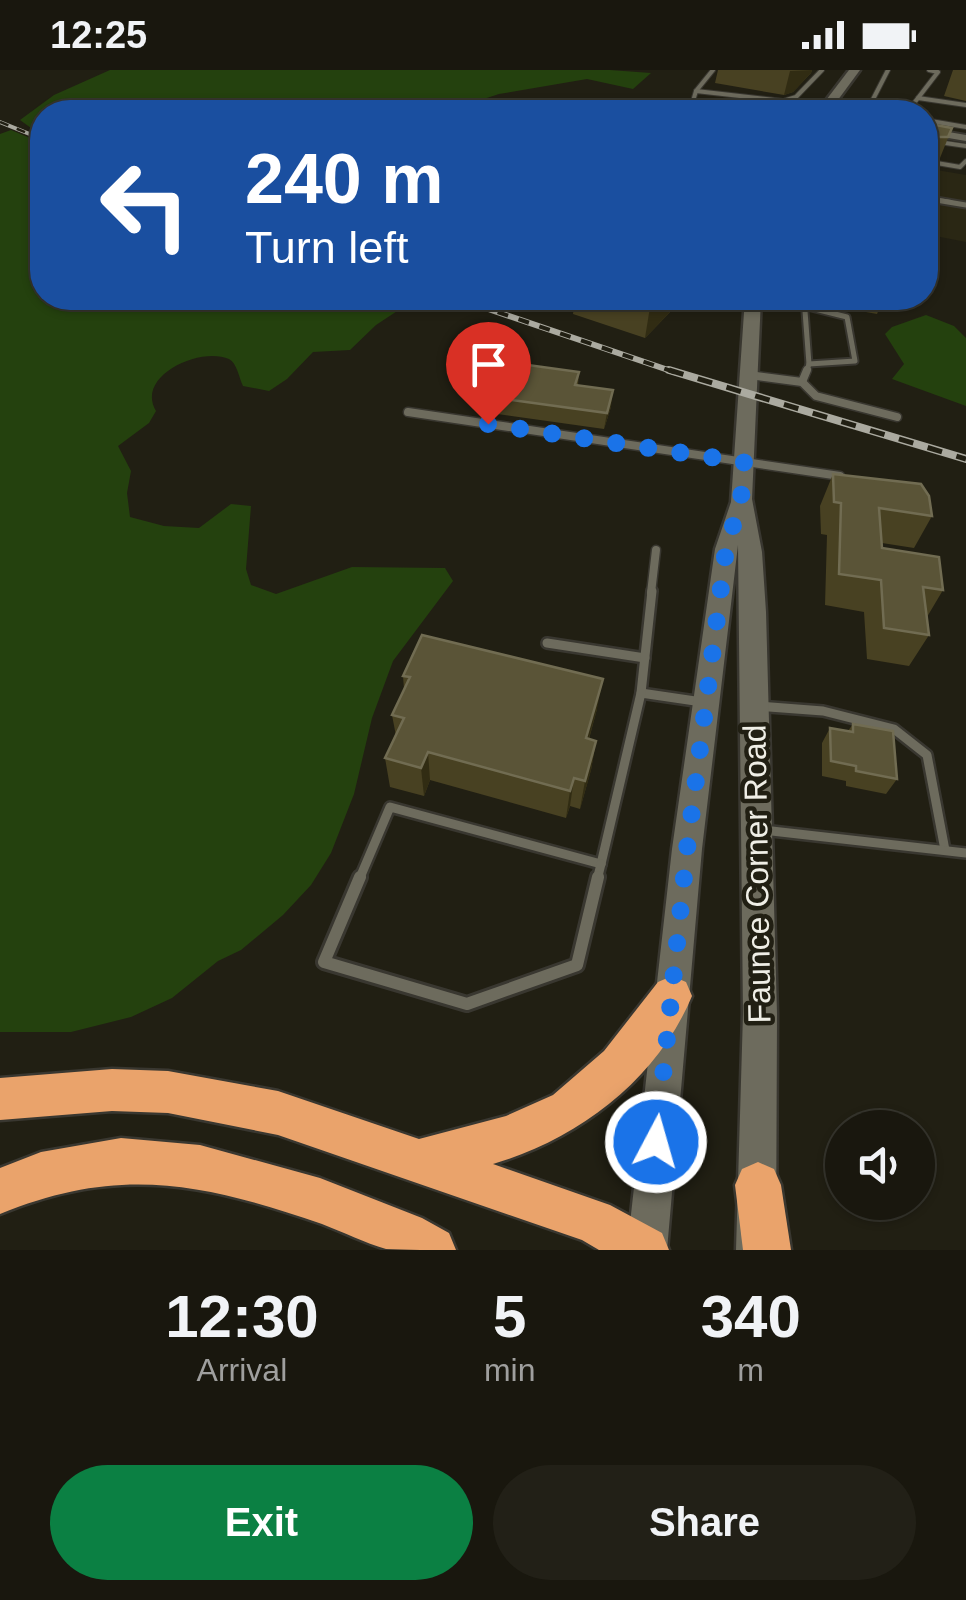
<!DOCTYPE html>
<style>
body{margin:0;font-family:Arial,sans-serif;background:#222017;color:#f1f3f6;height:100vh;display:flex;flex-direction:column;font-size:38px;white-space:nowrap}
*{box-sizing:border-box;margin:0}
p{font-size:32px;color:#9f9f9e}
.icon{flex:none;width:55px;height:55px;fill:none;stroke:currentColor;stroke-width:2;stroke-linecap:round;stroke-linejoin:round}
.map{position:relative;height:1180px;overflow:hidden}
.drawer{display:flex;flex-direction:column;background:#19170e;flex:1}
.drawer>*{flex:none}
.top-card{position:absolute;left:30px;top:30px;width:908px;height:210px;border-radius:40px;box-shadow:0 2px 8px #0004,0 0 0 2px #37362e;background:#1a4fa0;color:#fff;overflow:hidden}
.fabs{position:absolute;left:825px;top:1040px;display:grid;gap:20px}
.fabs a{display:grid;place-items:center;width:110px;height:110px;border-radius:50%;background:#19170e;box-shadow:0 2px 8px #0004,0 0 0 2px #37362e;font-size:50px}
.pin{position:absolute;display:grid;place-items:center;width:85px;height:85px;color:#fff;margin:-102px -42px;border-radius:50% 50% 50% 0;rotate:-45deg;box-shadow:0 0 10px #0007}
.pin .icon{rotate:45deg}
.me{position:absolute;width:110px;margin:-55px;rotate:6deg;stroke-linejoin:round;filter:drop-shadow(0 0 8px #0008)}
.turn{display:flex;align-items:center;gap:35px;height:210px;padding:0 50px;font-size:45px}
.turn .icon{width:130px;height:130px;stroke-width:2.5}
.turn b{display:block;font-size:70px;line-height:85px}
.eta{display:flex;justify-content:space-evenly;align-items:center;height:170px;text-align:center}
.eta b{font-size:60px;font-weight:700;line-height:70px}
.primary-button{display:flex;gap:20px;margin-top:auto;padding:20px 50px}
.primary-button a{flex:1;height:115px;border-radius:60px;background:#0b8043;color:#fff;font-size:40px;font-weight:700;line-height:115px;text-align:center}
.primary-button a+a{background:#222017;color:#f1f3f6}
.status{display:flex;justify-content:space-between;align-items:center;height:70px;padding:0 50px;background:#19170e;direction:ltr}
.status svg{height:28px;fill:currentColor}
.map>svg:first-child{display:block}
</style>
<div class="status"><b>12:25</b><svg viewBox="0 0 49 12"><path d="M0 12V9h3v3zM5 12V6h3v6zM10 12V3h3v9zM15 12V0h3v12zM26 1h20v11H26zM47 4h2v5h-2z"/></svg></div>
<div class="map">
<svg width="966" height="1180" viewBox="0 0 966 1180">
<rect width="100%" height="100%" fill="#211f13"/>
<!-- built -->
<path fill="#2a2714" d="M925,98l41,7v67l-41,-8z"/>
<!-- green -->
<g fill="#24410e">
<path d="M110,0h500l41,3 -18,16 -46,-10 -88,15 -55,18h-402v24l-22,-16 34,-25z"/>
<path d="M11,60l31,13v155h375l-41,27 -26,25 -37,2 -26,27 -18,12 -26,-5c-4,-8 -6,-23 -14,-27 -29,-13 -94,17 -73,52l-7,12 -31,23 13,25 -4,22 3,24 34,9 35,2 32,-24 20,2 -5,63 5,16 25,9 76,-27 93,1 8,13 -60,80 -21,57 -18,76 -23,59 -20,32 -28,30 -42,35 -23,11 -46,37 -41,19 -60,15h-71v-898z"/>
<path d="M926,245l28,11 12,12v68l-74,-27 12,-15 -19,-30 7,-7z"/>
</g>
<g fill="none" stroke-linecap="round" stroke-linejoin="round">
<!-- service-far4 casing -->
<g stroke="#393730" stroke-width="6">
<g id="service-far4">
<path d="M696,21l17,-21"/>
<path d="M918,28l20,-26 -9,-2"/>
<path d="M783,31l13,-4 26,-27"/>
<path d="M706,42l-16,-1 6,-20 87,10 2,7 24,4"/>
<path d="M877,42l-10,-1 21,-41"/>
<path d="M907,42l11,-14 48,7"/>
<path d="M925,50l41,7"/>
<path d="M925,70l41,6"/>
<path d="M925,91l35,6 6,-6"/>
<path d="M925,128l26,4"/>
</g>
</g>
<!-- service-far3 casing -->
<g stroke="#393730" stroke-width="9">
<g id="service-far3">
<path d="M936,130l30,5"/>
<path d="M804,228l5,66 -3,9"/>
<path d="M803,236l44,11 8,44 -46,3"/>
</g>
</g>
<!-- service-far2 casing -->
<g stroke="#393730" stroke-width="11">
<g id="service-far2">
<path d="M749,305l53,7 14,14 81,21"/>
<path d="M802,312l5,-12"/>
<path d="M408,342l432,64"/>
<path d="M651,523l5,-43"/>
</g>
</g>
<!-- service-far1 casing -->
<g stroke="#393730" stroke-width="14">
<g id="service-far1">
<path d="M547,573l98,15"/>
<path d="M641,623l61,9"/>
<path d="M757,636l66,5 71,18 33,26 18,95"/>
<path d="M763,760l203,23"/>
<path d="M601,794l40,-171 11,-102"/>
<path d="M359,810l31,-73 211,57"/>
<path d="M597,810l4,-16"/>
</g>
</g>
<!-- service casing -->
<g stroke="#393730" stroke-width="18">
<path id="service" d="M360,807l-36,85 143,42 110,-39 21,-88"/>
</g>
<!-- minor casing -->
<g stroke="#393730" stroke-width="4">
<path id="minor" d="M925,58l41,7v6l-41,-7z"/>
</g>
<!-- secondary casing -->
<g stroke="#393730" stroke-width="5">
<g id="secondary">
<path d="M849,0h11l-31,42h-12z"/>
<path d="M745,228h16l-9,201 10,53 4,60 11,402 -1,236h-40l7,-236 -5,-469 -36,304 -35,401h-40l45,-401 43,-300 16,-47z"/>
</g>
</g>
<!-- motorway casing -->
<g stroke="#393730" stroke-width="5">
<g id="motorway">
<path d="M672,906l14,6 6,14c-35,84 -114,143 -199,168l117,41 52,28 7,17h-70l-17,-10 -304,-105 -110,-22 -56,-2 -112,9v-42l112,-9 56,2 110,20 141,48 87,-23 47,-21 51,-44 54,-69z"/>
<path d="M121,1068l79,7 120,33 102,40 27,15 7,17c-21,0 -50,0 -70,-1 -21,-6 -43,-17 -64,-25 -119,-41 -203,-59 -322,-10v-46l41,-16z"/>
<path d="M758,1092l16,7 7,16 10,65h-48l-8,-65 7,-16z"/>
</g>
</g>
<!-- service-far4 -->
<use href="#service-far4" stroke="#6d6b5d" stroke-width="4"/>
<!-- service-far3 -->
<use href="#service-far3" stroke="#6d6b5d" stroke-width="5"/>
<!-- service-far2 -->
<use href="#service-far2" stroke="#6d6b5d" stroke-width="8"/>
<!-- service-far1 -->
<use href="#service-far1" stroke="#6d6b5d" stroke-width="9"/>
<!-- service -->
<use href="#service" stroke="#6d6b5d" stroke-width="12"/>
<!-- minor -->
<use href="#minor" fill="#6d6b5d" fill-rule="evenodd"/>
<!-- secondary -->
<use href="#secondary" fill="#6d6b5d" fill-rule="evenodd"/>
<!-- motorway -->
<use href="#motorway" fill="#eaa36b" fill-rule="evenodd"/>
<!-- rail-far2 casing -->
<g stroke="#abaaa0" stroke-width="4">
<path id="rail-far2" d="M0,52l42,17"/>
</g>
<!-- rail-far1 casing -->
<g stroke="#abaaa0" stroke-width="6">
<path id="rail-far1" d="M456,228l221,75"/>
</g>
<!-- rail casing -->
<g stroke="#abaaa0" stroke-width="8">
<path id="rail" d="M669,300l297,89"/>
</g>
<!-- rail-far2 -->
<use href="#rail-far2" stroke="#211f13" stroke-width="2.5" stroke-dasharray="9" stroke-linecap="butt"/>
<!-- rail-far1 -->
<use href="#rail-far1" stroke="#211f13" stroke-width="4" stroke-dasharray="11" stroke-linecap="butt"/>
<!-- rail -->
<use href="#rail" stroke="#211f13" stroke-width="5" stroke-dasharray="15" stroke-linecap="butt"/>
</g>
<!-- wall -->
<g fill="#484122">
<path d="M718,0h94l-1,3 -18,19 -9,3 -69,-12z"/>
<path d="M950,0h16v31l-22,-5 9,-26z"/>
<path d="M952,58l-12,30h-15v-23z"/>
<path d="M575,228h101l-2,10 -29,30 -72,-24z"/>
<path d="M826,228h58l-7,16 -50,-9z"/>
<path d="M579,302l-1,13 33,22 -7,22 -121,-17v-16z"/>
<path d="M833,404l99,42 -18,32 -32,-5v5l61,42 -16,27 2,18 -20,31 -42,-7 -3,-47 -39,-7 2,-70 -6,-1 -1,-28z"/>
<path d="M403,606l194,33 -8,30 7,2 -5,29 -11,39 -10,-3 -4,12 -136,-38 -6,16 -34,-9 -5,-29 11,-22 -4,-21 12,-26z"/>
<path d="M853,654l44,55 -11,15 -40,-8v-5l-24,-5v-33l8,-15 18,3z"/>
</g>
<!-- shaded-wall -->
<g fill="#312c13">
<path d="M812,0l-1,3 -18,19 -9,3 6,-24z"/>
<path d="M660,228h16l-2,10 -29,30 5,-31z"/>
<path d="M613,320l-2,17 -7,22 3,-16z"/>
<path d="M603,609l-6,30 -16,58 5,-29z"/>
<path d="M596,671l-5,29 -11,39 5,-28z"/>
<path d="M428,682l2,28 -6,16 -3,-28z"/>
<path d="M574,708l-4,28 -4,12 4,-27z"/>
</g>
<!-- building -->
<g fill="#5a5437" stroke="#716c52" stroke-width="2.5">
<path d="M615,30l138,12h-164l2,-6 21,2z"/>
<path d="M930,54l22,4 -4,9h-23z"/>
<path d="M621,228h39l-10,9z"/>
<path d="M498,291l81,11 -4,13 38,5 -6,23 -124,-17z"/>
<path d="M833,404l88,10 8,12 3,20 -53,-8 3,40 57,9 4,33 -20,-3 6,48 -45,-7 -3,-48 -42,-6 2,-71 -7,-1z"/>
<path d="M422,565l181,44 -17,59 10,3 -11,40 -11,-3 -4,13 -142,-39 -7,16 -36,-10 19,-40 -12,-3 18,-38 -7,-1z"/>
<path d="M853,654l40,7 4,48 -41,-8v-5l-25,-5 -1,-33 23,4z"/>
</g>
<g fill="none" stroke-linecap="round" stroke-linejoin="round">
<!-- route -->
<path stroke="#1a73e8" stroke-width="18" stroke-dasharray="0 32.4" d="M488,354l256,38 -3,37 -15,50 -39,300 -31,293"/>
</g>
<g text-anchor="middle" stroke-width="9" stroke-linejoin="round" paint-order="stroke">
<!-- near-street labels -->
<g font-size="32" fill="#efeee6" stroke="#211f13">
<text transform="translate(757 804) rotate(-91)" y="11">Faunce Corner Road</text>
</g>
</g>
</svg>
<div class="fabs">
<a><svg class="icon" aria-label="sound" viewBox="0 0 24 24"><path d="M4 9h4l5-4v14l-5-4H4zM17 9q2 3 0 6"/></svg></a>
</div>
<div class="pin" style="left:488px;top:354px;background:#d93025"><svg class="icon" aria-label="arrive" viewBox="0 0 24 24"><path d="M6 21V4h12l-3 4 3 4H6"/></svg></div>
<svg class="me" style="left:656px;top:1072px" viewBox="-20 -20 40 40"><circle r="17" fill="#1a73e8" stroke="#fff" stroke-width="3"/><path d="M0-11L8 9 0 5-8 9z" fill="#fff"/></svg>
<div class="top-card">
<div class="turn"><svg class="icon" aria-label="left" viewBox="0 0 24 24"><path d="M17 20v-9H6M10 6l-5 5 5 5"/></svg><div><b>240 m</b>Turn left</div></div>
</div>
</div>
<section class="drawer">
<div class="eta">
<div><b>12:30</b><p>Arrival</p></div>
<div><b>5</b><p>min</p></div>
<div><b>340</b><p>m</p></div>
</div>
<div class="primary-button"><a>Exit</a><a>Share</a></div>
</section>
